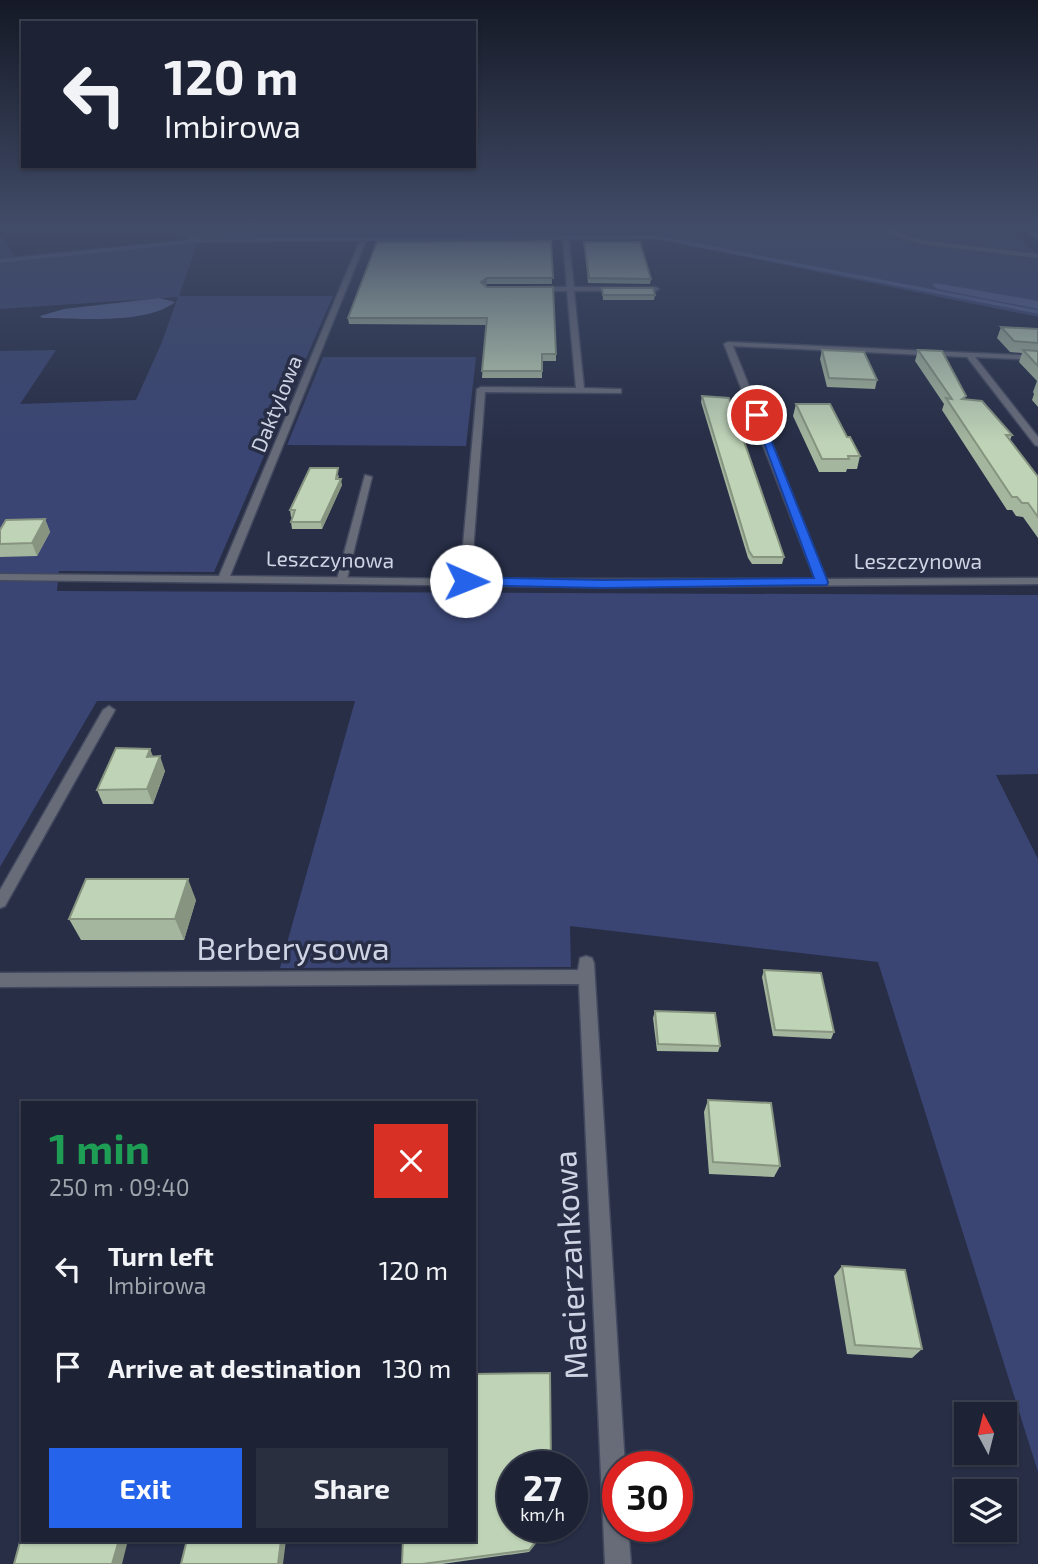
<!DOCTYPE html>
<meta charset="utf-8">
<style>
body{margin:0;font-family:"Exo 2",sans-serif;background:#2a2f40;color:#f1f3f6;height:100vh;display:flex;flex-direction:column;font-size:26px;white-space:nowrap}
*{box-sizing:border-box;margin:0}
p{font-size:23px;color:#a0a4ac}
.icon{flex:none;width:38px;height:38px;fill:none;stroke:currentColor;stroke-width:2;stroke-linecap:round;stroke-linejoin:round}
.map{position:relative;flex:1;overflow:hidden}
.drawer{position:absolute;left:21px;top:1101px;width:455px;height:441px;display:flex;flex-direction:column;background:#1d2234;border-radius:0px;box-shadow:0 2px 5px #0004,0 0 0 2px #3b3f4f}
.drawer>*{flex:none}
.hud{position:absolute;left:21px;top:21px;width:455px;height:147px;border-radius:0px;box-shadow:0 2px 5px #0004,0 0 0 2px #3b3f4f;background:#1d2234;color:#f1f3f6;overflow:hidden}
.needle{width:46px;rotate:353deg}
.controls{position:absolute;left:954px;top:1402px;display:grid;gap:14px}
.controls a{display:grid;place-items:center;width:63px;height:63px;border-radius:0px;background:#1d2234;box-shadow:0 2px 5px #0004,0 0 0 2px #3b3f4f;font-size:35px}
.speed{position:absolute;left:497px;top:1451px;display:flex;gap:14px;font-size:35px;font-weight:700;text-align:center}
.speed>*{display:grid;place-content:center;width:91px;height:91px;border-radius:50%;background:#1d2234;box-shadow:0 2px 5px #0004,0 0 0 2px #3b3f4f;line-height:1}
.speed small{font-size:18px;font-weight:400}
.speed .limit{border:10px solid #d22;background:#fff;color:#111}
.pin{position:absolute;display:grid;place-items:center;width:60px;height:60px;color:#fff;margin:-30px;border:4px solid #fff;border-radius:50%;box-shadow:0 2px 7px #0007}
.me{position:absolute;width:77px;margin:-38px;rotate:91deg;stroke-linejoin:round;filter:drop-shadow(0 0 5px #0008)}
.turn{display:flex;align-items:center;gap:24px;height:147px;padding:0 28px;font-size:32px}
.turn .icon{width:91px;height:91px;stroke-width:2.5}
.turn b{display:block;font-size:49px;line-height:60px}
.round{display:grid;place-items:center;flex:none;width:74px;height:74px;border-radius:0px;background:#2a2f40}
.overview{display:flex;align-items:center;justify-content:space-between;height:119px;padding:0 28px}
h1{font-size:42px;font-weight:700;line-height:52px;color:#1e9e55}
.cta{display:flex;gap:14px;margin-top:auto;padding:14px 28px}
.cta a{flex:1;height:80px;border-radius:0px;background:#2563eb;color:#fff;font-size:28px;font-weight:700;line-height:80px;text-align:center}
.cta a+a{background:#2a2f40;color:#f1f3f6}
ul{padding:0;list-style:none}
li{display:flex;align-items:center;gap:21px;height:98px;padding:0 28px}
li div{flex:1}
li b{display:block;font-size:26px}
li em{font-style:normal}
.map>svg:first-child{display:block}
</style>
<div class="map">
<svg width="1038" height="1564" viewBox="0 0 1038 1564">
<rect width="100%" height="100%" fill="#272e46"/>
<!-- green -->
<g fill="#3a4573">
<path d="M162,225h838l38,29v63l-377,-77 -463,2 -19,54h154l-119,276 -155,-1 -2,20 981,4v179l-42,1 42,84v613l-160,-510 -308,-36 1,41 -291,1 75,-267h-258l-97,166v-516l56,-1 -36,54 116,-4 26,-58 16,-45 -178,12v-75l15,22 165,-16z"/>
<path d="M323,357h153l-10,89 -179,-1z"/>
</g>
<!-- water -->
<g fill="#566395">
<path d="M936,283l102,18v8l-100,-20 -6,-4z"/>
<path d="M159,298l16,4c-29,23 -97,16 -133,16l-2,-2 24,-7z"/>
</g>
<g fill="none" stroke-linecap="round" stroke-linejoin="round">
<!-- stream -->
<g stroke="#566395" stroke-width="3.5">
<path d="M176,225l20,16"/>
<path d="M0,261l196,-20 460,-4 382,75"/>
</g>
<!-- lane casing -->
<g stroke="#42495f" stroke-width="3">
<g id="lane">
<path d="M365,475l7,2 -25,102 -5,3 -5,-3z"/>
<path d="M109,706l6,4 -110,196 -5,2v-18l103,-180z"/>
</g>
</g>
<!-- street casing -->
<g stroke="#42495f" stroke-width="3">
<g id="street">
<path d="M866,225h9l46,15 117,14v4l-118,-14z"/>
<path d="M1021,225h7l10,10v5z"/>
<path d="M566,240l3,2 5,45h82l3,2 -3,2h-82l10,97 34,1h3v4l-136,-1 -14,187h344l-91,-235 4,-2 310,14v4l-63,-3 63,80v9l-3,-1 -68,-88 -234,-11 93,233 212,-1v6l-435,3 -603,-7v-6l219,2 140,-333 3,-2 3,2 -135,333 230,3 17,-190 4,-2 95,1 -9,-97h-33l-3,-2 3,-2h33l-4,-45z"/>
<path d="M586,956l6,2 2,5 31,503h-7v60h10l3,38h-26l-26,-580 -579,3v-14l578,-3 2,-12z"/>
</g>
</g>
<!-- lane -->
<use href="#lane" fill="#686c79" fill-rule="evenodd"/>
<!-- street -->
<use href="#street" fill="#686c79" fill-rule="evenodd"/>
</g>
<!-- wall -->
<g fill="#a4b69d">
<path d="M551,241l1,43h-65l-2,2 71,68v7h-14v17h-60l4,-53 -137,-1 -1,-6z"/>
<path d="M584,242l67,37 -1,5 -62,-1z"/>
<path d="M602,288l53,7 -1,5h-51z"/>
<path d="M1001,327l37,2v78l-6,-7 2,-6 -1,-2 4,-11 -18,-19 3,-9 -12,-1 -13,-14z"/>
<path d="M822,350l55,30 -2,9 -48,-2 -7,-28z"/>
<path d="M918,350l47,49 47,36 -2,5 28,37v61l-15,-21 -7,-1 -4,-6h-5l-65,-100 2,-6 -29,-43z"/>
<path d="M702,396l82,161 -2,7h-30l-4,-6 -47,-156z"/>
<path d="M796,404l51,33 13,19 -3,13h-10l-1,3h-27l-26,-56z"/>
<path d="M339,475l-1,4 4,6 -20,44h-30l-1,-7 2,-5h-2l-1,-7z"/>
<path d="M45,519l5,13 -13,24 -37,1v-27z"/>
<path d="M153,756l12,15 -12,33h-50l-6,-14z"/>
<path d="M196,900l-12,40h-103l-12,-21z"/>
<path d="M764,970l70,62 -3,7 -58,-3 -11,-59z"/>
<path d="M655,1011l65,35 -2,6 -61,-1 -4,-33z"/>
<path d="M708,1100l72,66 -6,11 -65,-3 -5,-62z"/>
<path d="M842,1266l80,83 -10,9 -65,-4 -13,-78z"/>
<path d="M513,1526h37l-21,26 -87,12h-40z"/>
</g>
<!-- shaded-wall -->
<g fill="#869480">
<path d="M487,278v6l-5,4 -1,-6z"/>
<path d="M341,479l1,6 -20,44 -1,-7z"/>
<path d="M45,519l5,13 -13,24 -5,-13z"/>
<path d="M150,749l6,14 -9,-6z"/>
<path d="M160,756l5,15 -12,33 -6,-15z"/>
<path d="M188,879l8,21 -12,40 -9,-21z"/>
<path d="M548,1526h2l-21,26v-2z"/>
<path d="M119,1540h9l-6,24h-10z"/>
<path d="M281,1540h5l-3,24h-5z"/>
</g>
<!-- building -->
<g fill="#bfd4b7" stroke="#869480" stroke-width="2">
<path d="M551,241l2,37h-66l-6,4 6,5h66l3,67h-14v17h-60l5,-53h-139l29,-76z"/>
<path d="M584,242h56l11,37 -62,-1z"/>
<path d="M602,288h51l2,7h-52z"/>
<path d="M1001,327l37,2v14l-24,-2z"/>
<path d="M822,350l42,2 13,28 -48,-2z"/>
<path d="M918,350l24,1 24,45 -4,3 20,2 30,34h-6l32,42v40l-10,-14h-6l-5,-6h-5l-66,-99 6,1z"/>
<path d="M1023,350l15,1v15z"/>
<path d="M702,396l27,2 55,159h-31l-4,-6z"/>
<path d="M796,404h34l17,33h3l10,19h-12l1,3h-27z"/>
<path d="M310,468h28l-2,11h5l-20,43h-30l4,-12h-5z"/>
<path d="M45,519l-13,24 -32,1v-14l6,-10z"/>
<path d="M116,748l34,1 -3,8 13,-1 -13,33 -50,1z"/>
<path d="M86,879h102l-13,40h-106z"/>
<path d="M764,970l57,3 13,59 -59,-2z"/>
<path d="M655,1011l60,2 5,33 -62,-2z"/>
<path d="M708,1100l63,3 9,63 -67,-4z"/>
<path d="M842,1266l63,4 17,79 -67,-4z"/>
<path d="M550,1373l1,93h-38v60h35l-19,24 -107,14h-20l1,-24h71v-166z"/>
<path d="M23,1531v9h96l-7,24h-98z"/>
<path d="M187,1540h94l-3,24h-97z"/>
</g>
<!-- sky -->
<linearGradient id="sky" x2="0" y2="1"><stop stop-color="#151926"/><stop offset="0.51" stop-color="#414c68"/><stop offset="1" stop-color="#414c68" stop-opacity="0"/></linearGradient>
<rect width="1038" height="444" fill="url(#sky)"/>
<!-- route -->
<path fill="#2563eb" stroke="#184099" stroke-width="2" d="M753,413l8,2 67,167 -1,3 -224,3 -137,-3 -7,-4 7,-4 137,3 211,-2z"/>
<g text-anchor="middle" stroke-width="7" stroke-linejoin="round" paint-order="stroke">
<!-- far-street labels -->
<g font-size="21" fill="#cfd4e4" stroke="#272e46">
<text transform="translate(277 404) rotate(-68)" y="7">Daktylowa</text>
<text transform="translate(330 560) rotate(1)" y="7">Leszczynowa</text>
<text x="918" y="569">Leszczynowa</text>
</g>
<!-- near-street labels -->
<g font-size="32" fill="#cfd4e4" stroke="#272e46">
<text x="293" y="960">Berberysowa</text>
<text transform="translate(571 1265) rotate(-93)" y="11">Macierzankowa</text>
</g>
</g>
</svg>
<div class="controls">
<a><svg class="needle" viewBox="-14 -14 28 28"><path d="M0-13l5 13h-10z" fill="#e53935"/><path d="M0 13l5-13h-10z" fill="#a0a4ac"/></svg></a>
<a><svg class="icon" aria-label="layers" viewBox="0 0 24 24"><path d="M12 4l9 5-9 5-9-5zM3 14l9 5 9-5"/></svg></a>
</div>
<div class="speed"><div>27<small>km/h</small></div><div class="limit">30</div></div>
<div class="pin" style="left:757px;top:415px;background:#d93025"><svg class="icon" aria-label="arrive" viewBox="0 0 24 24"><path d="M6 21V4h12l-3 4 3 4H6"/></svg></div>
<svg class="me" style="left:466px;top:581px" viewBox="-20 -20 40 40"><circle r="19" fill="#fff"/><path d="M0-13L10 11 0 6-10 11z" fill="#2563eb"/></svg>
<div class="hud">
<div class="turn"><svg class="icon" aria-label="left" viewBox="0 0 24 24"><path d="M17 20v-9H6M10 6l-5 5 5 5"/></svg><div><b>120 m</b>Imbirowa</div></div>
</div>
<section class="drawer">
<div class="overview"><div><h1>1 min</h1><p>250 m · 09:40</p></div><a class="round" style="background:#d93025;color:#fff"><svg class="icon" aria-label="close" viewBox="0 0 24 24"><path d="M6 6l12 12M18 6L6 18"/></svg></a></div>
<ul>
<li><svg class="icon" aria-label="left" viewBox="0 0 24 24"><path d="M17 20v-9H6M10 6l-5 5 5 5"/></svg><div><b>Turn left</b><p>Imbirowa</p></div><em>120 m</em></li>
<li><svg class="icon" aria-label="arrive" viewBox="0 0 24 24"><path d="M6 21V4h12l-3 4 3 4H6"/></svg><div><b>Arrive at destination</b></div><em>130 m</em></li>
</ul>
<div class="cta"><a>Exit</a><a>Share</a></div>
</section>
</div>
